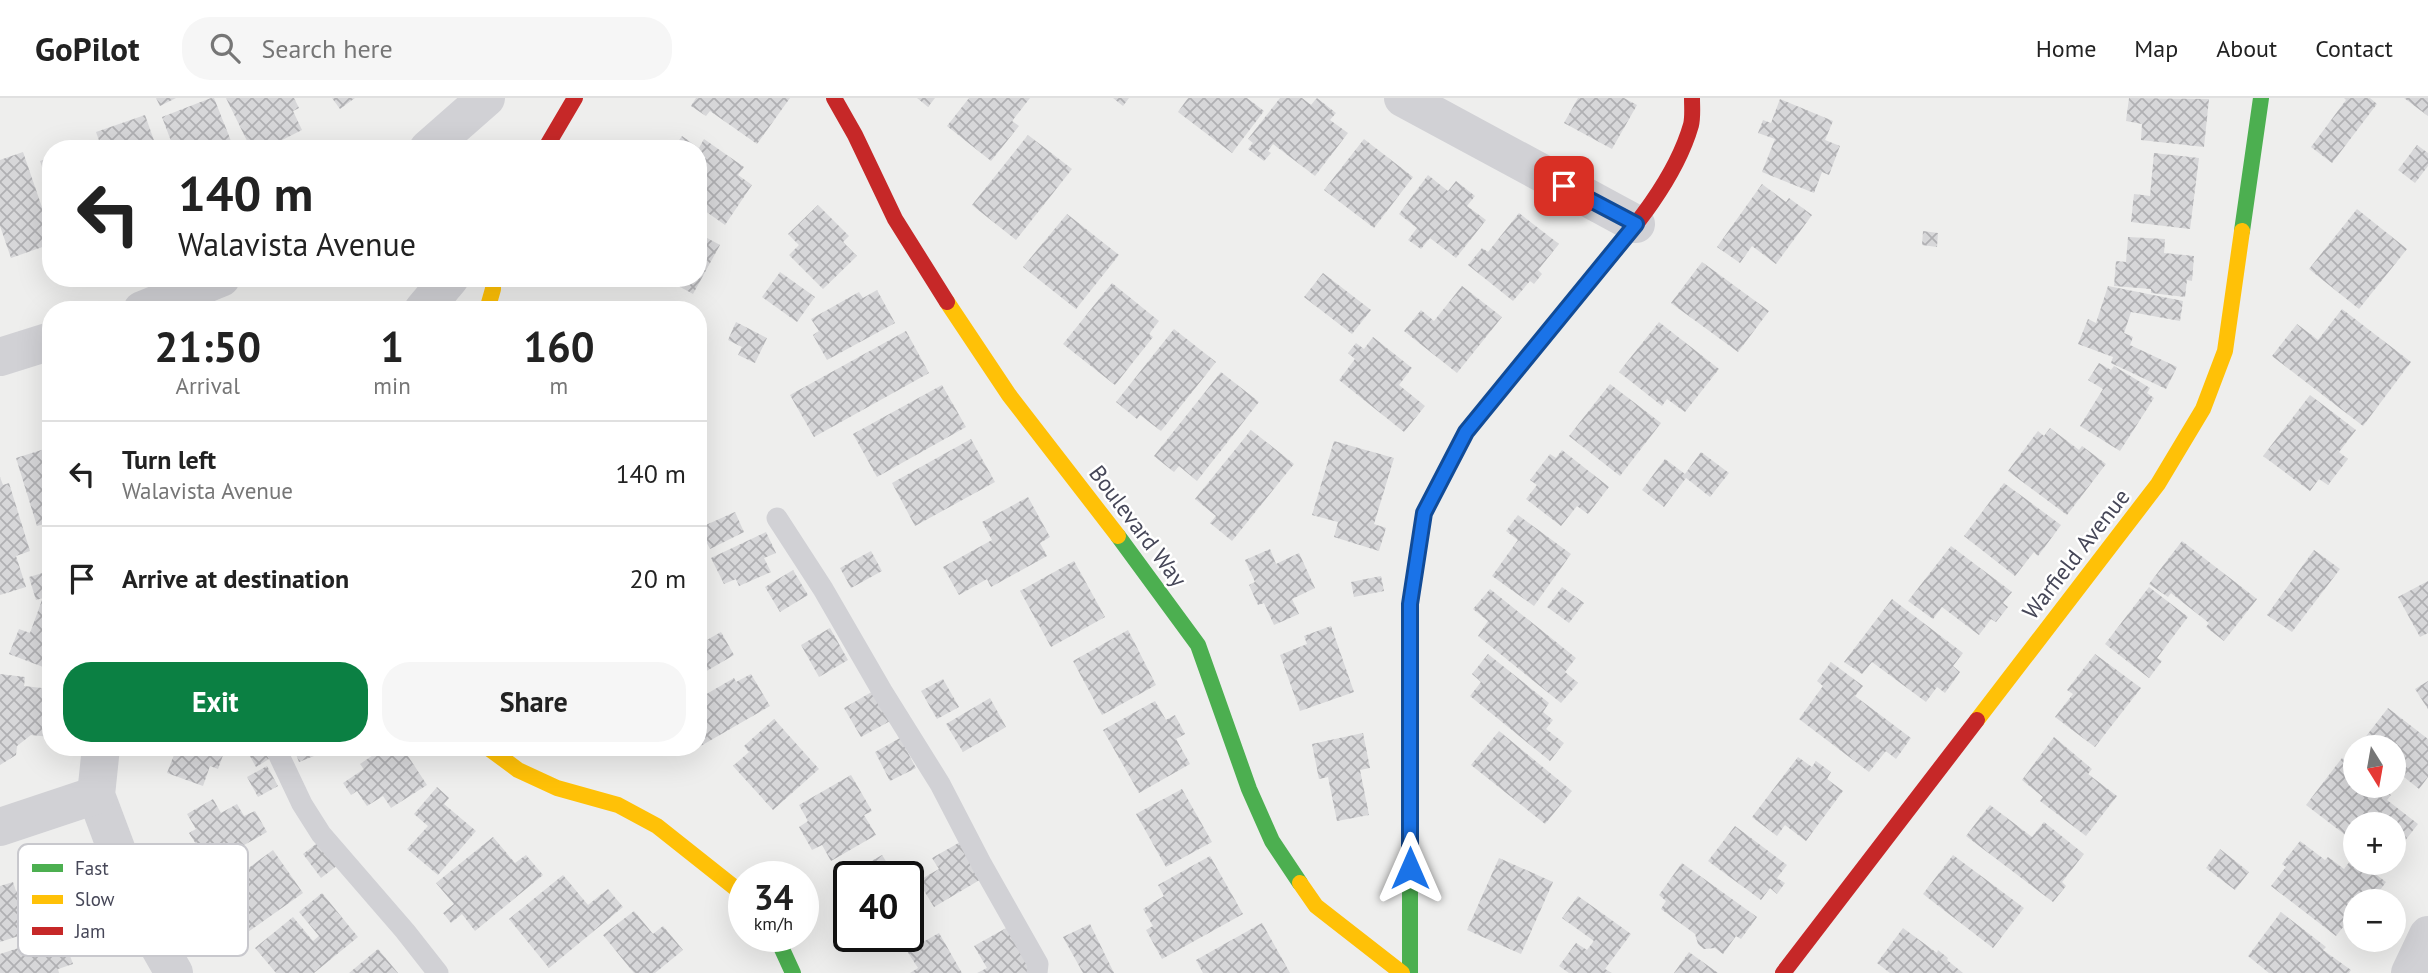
<!DOCTYPE html>
<meta charset="utf-8">
<style>
body{margin:0;font-family:"PT Sans",sans-serif;background:#f6f6f6;color:#222;height:100vh;display:flex;flex-direction:column;font-size:26px;white-space:nowrap}
*{box-sizing:border-box;margin:0}
p{font-size:23px;color:#767676}
.icon{flex:none;width:38px;height:38px;fill:none;stroke:currentColor;stroke-width:2;stroke-linecap:round;stroke-linejoin:round}
.map{position:relative;flex:1;overflow:hidden}
.drawer{position:absolute;left:42px;top:203px;width:665px;height:455px;display:flex;flex-direction:column;background:#fff;border-radius:28px;box-shadow:0 7px 28px #0002}
.drawer>*{flex:none}
.hud{position:absolute;left:42px;top:42px;width:665px;height:147px;border-radius:28px;box-shadow:0 7px 28px #0002;background:#fff;color:#222;overflow:hidden}
.needle{width:46px;rotate:169deg}
.tools{position:absolute;left:2343px;top:637px;display:grid;gap:14px}
.tools a{display:grid;place-items:center;width:63px;height:63px;border-radius:50%;background:#fff;box-shadow:0 7px 28px #0002;font-size:35px}
.speed{position:absolute;left:728px;top:763px;display:flex;gap:14px;font-size:35px;font-weight:700;text-align:center}
.speed>*{display:grid;place-content:center;width:91px;height:91px;border-radius:50%;background:#fff;box-shadow:0 7px 28px #0002;line-height:1}
.speed small{font-size:18px;font-weight:400}
.speed .limit{border:4px solid #111;border-radius:10px;background:#fff;color:#111}
.pin{position:absolute;display:grid;place-items:center;width:60px;height:60px;color:#fff;margin:-30px;border-radius:14px;box-shadow:0 4px 10px #0006}
.me{position:absolute;width:77px;margin:-38px;rotate:0deg;stroke-linejoin:round;filter:drop-shadow(0 0 5px #0008)}
.turn{display:flex;align-items:center;gap:24px;height:147px;padding:0 21px;font-size:32px}
.turn .icon{width:91px;height:91px;stroke-width:2.5}
.turn b{display:block;font-size:49px;line-height:60px}
.eta{display:flex;justify-content:space-evenly;align-items:center;height:119px;text-align:center}
.eta b{font-size:42px;font-weight:600;line-height:49px}
.action{display:flex;gap:14px;margin-top:auto;padding:14px 21px}
.action a{flex:1;height:80px;border-radius:28px;background:#0b8043;color:#fff;font-size:28px;font-weight:600;line-height:80px;text-align:center}
.action a+a{background:#f6f6f6;color:#222}
ul{padding:0;list-style:none}
li{display:flex;align-items:center;gap:21px;height:105px;padding:0 21px;border-top:2px solid #e0e0e0}
li div{flex:1}
li b{display:block;font-size:26px}
li em{font-style:normal}
header{display:flex;align-items:center;gap:42px;box-sizing:border-box;height:98px;padding:0 35px;background:#fff;border-bottom:2px solid #e0e0e0}
header strong{font-size:33px}
nav{display:flex;gap:38px;margin-inline-start:auto;font-size:24px}
.search{width:490px;height:63px;background:#f6f6f6;display:flex;align-items:center;gap:18px;box-sizing:border-box;padding:0 24px;border-radius:28px;color:#767676;font-size:26px}
.map>svg:first-child{display:block}
</style>
<header>
<strong>GoPilot</strong>
<div class="search"><svg class="icon" aria-label="search" viewBox="0 0 24 24"><circle cx="10" cy="10" r="6"/><path d="M15 15l6 6"/></svg>Search here</div>
<nav><a>Home</a><a>Map</a><a>About</a><a>Contact</a></nav>
</header>
<div class="map">
<svg width="2428" height="875" viewBox="0 0 2428 875">
<defs>
<pattern id="building-cross-hatch" width="8" height="8" patternUnits="userSpaceOnUse" patternTransform="scale(1.75)"><rect width="8" height="8" fill="#d7d7d9"/><path d="M0 0l8 8M0 8l8-8" fill="none" stroke="#b0b0b3"/></pattern>
</defs>
<rect width="100%" height="100%" fill="#eeeeed"/>
<!-- building -->
<g fill="url(#building-cross-hatch)">
<path d="M156,0h20l-16,8z"/>
<path d="M211,0h3l17,43 -12,5 1,3h-46l-12,-32z"/>
<path d="M226,0h68l5,10 -6,3 9,19 -38,19h-13z"/>
<path d="M332,0h23l-15,11z"/>
<path d="M696,0h94l-33,46 -47,-33 -4,5 -15,-10z"/>
<path d="M917,0h18l-7,9z"/>
<path d="M969,0h61l-18,23 7,5 -28,35 -44,-35z"/>
<path d="M1113,0h16l-6,8z"/>
<path d="M1188,0h59l17,13 -32,42 -54,-41z"/>
<path d="M1280,0h22l9,7 6,-7 19,15 -6,7 18,13 -33,43 -42,-32 -5,7 3,2 -7,8 -16,-12 5,-6 -5,-4z"/>
<path d="M1578,0h46l13,7 -25,44 -48,-26z"/>
<path d="M2129,0l80,1 -5,48 -63,-7 1,-16 -16,-3z"/>
<path d="M2344,0h26l7,6 -45,59 -21,-16 35,-47z"/>
<path d="M2404,0h24v18z"/>
<path d="M1780,1l53,22 -8,19 15,6 -11,29 -7,-3 -8,21 -52,-21 13,-33 -17,-6 5,-13 8,3z"/>
<path d="M145,17l12,34h-55l-6,-17z"/>
<path d="M1028,37l44,34 -56,71 -44,-35z"/>
<path d="M682,38l17,12 5,-9 40,28 -6,8 14,10 -27,40 -27,-19v-57h-25z"/>
<path d="M1364,41l49,38 -39,51 -50,-38z"/>
<path d="M89,45l2,6h-16v-1z"/>
<path d="M2417,47l11,8v13l-13,17 -17,-13z"/>
<path d="M23,54l22,64 6,-2v30l-40,14 -11,-32v-66z"/>
<path d="M2154,55l45,5 -9,71 -59,-7 3,-28 16,2z"/>
<path d="M51,59v32h-1l-10,-28z"/>
<path d="M1428,77l20,16 8,-10 19,15 -8,10 19,14 -30,38 -26,-20 -9,11 -13,-9 9,-12 -18,-14z"/>
<path d="M1762,86l24,18 3,-4 23,17 -36,49 -24,-18 -12,17 -23,-16z"/>
<path d="M818,107l31,31 -6,6 14,14 -34,33 -34,-34 10,-10 -11,-11z"/>
<path d="M2357,111l50,40 -48,60 -50,-40z"/>
<path d="M1519,115l40,31 -21,26 4,4 -8,10 -4,-3 -17,20 -45,-36 14,-17 6,4z"/>
<path d="M1067,116l52,41 -43,54 -53,-42z"/>
<path d="M1923,133l15,2 -1,14 -15,-2z"/>
<path d="M698,135l22,12 -27,49 -29,-16h34z"/>
<path d="M2128,139l37,2 -1,14 30,3 -2,25 -5,-1 -2,17 -34,-4v-4l-37,-3 2,-25 10,1z"/>
<path d="M1702,164l67,49 -31,41 -67,-49z"/>
<path d="M780,174l35,25 -18,25 -35,-25z"/>
<path d="M1323,175l48,37 -19,24 -48,-37z"/>
<path d="M1112,185l47,38 -10,13 4,3 -38,48 -52,-41z"/>
<path d="M1462,188l40,31 -45,56 -53,-42 17,-21 13,11z"/>
<path d="M2108,188l75,15 -3,20 -49,-9 -7,21 9,4 -3,8 47,22 -11,22 -55,-26 2,-6 -35,-13 10,-25 8,4z"/>
<path d="M877,192l18,33 -68,37 -14,-25 6,-4 -8,-12 48,-27 4,6z"/>
<path d="M2342,211l69,53 -48,64 -91,-70 25,-32 21,16z"/>
<path d="M736,224l31,16 -12,25 -17,-8 4,-8 -14,-7z"/>
<path d="M1659,224l60,47 -34,43 -18,-13 -5,7 -43,-34z"/>
<path d="M1174,231l42,33 -55,69 -21,-16 -3,4 -21,-17z"/>
<path d="M906,233l23,42 -115,64 -24,-42z"/>
<path d="M1373,239l39,31 -13,17 26,21 -21,26 -65,-52 16,-21 -7,-6 8,-10 8,6z"/>
<path d="M2099,265l12,7 3,-4 36,22 -3,5 7,5 -34,53 -40,-25 23,-37 -15,-9z"/>
<path d="M1221,274l38,30 -62,79 -18,-15 -5,6 -20,-16z"/>
<path d="M1610,286l51,39 -41,53 -51,-40z"/>
<path d="M942,287l24,42 -89,50 -24,-43z"/>
<path d="M2310,297l46,35 -17,22 9,7 -20,26 -9,-6 -9,12 -47,-35z"/>
<path d="M2050,330l29,22 3,-4 24,18 -39,51 -59,-44 30,-40 6,5z"/>
<path d="M1251,332l43,34 -62,77 -22,-18 6,-7 -21,-17z"/>
<path d="M971,341l24,43 -80,44 -23,-43z"/>
<path d="M1334,343l60,17 -20,66 12,4 -7,23 -45,-14 4,-15 -26,-7z"/>
<path d="M51,349v75l-14,4 -21,-68z"/>
<path d="M1562,352l47,37 -21,27 -11,-8 -16,20 -35,-27 11,-14 -7,-5 20,-26 6,4z"/>
<path d="M1701,354l28,21 -19,24 -24,-19 -22,29 -22,-17 23,-31 20,15z"/>
<path d="M0,379l3,8 6,-2 21,68 -14,5 10,31 -26,8z"/>
<path d="M2004,385l57,42 -23,31 -4,-4 -19,24 -51,-40z"/>
<path d="M1028,399l22,40 -10,6 7,13 -56,31 -4,-8 -28,16 -16,-28 49,-27 -10,-18z"/>
<path d="M735,414l9,20 -34,17 -11,-21z"/>
<path d="M1518,417l53,39 -37,52 -42,-30 26,-36 -12,-9z"/>
<path d="M766,434l10,21 -12,5 7,14 -32,14 -3,-7 -12,5 -13,-26z"/>
<path d="M2182,443l75,58 -33,42 -18,-14 3,-4 -38,-30 -3,4 -19,-13z"/>
<path d="M1951,448l61,46 -9,11 5,4 -12,15 -5,-3 -12,16 -37,-28 -9,12 -25,-18z"/>
<path d="M1270,451l6,15 23,-11 16,35 -23,11 7,15 -25,11 -10,-22 -6,2 -9,-20 6,-3 -10,-22z"/>
<path d="M2314,452l26,19 -48,63 -25,-17z"/>
<path d="M871,453l11,20 -31,17 -11,-20z"/>
<path d="M1074,463l31,56 -54,30 -31,-56z"/>
<path d="M793,472l15,25 -28,17 -15,-25z"/>
<path d="M46,474l2,8 3,-1v17l-15,4 -7,-23z"/>
<path d="M1381,478l3,15 -30,6 -3,-15z"/>
<path d="M2428,483v52l-8,4 -22,-40z"/>
<path d="M1562,489l22,16 -15,20 -22,-16z"/>
<path d="M2149,489l39,30 -31,41 5,3 -13,17 -44,-34z"/>
<path d="M1490,491l86,69 -11,14 13,11 -17,20 -83,-67 10,-15 -15,-12z"/>
<path d="M1892,501l71,54 -10,13 7,6 -15,21 -8,-6 -11,15 -54,-40 -10,12 -18,-12z"/>
<path d="M42,502l9,4v66l-42,-16 10,-25 11,4z"/>
<path d="M1331,528l23,66 -54,19 -20,-56 27,-11 -3,-8z"/>
<path d="M830,530l18,32 -29,17 -18,-32z"/>
<path d="M1128,532l28,55 -54,30 -29,-54z"/>
<path d="M721,534l13,23 -36,21v-31z"/>
<path d="M1488,556l61,49 -6,9 10,8 -7,9 18,14 -14,18 -80,-65 11,-14 -9,-8z"/>
<path d="M2095,556l46,34 -46,59 -40,-30 18,-23 -6,-4z"/>
<path d="M1831,564l32,24 -8,10 56,42 -15,21 -10,-8 -17,21 -70,-53 24,-33 -6,-5z"/>
<path d="M0,576l25,3 -1,9 27,3 -3,23 3,1 -1,24 -19,-2 -14,11 -1,9 -16,10z"/>
<path d="M751,576l19,32 -78,45 -2,-4h8v-48l36,-21 2,4z"/>
<path d="M943,581l16,28 -22,12 -16,-28z"/>
<path d="M2428,583v28l-13,-20z"/>
<path d="M875,592l17,30 -31,17 -17,-29z"/>
<path d="M990,600l16,29 -43,25 -17,-28z"/>
<path d="M1155,603l11,19 9,-5 10,19 -9,5 14,25 -51,29 -36,-63z"/>
<path d="M2388,610l40,31v38l-9,12 -25,-20v-22h-29l-5,-3z"/>
<path d="M774,621l45,50 -46,41 -40,-44 16,-14 -5,-6z"/>
<path d="M1499,633l73,60 -27,33 -74,-59z"/>
<path d="M1363,635l7,35 -10,2 9,45 -32,6 -9,-44 -9,2 -7,-35z"/>
<path d="M2054,639l38,32 -4,5 29,22 -31,40 -46,-35 3,-4 -21,-17z"/>
<path d="M900,640l16,30 -26,13 -15,-29z"/>
<path d="M177,649h49l-8,22 -8,-3 -7,20 -36,-13z"/>
<path d="M245,649h17l7,12 -13,8z"/>
<path d="M293,649h23l3,7 -20,8z"/>
<path d="M385,649h17l25,38 -36,23 -8,-12 -16,10 -10,-15 -6,4 -8,-12 21,-14 -4,-5z"/>
<path d="M1798,659l14,10 4,-6 15,11 -4,7 16,12 -37,50 -21,-16 -8,11 -25,-19z"/>
<path d="M2342,660l14,10v18h22l13,9 -4,5 31,24 -24,31v-31h-38v19l-50,-38z"/>
<path d="M267,668l11,20 -20,11 -11,-20z"/>
<path d="M851,677l21,36 -8,4 12,20 -45,26 -9,-16 -10,5 -13,-23 9,-6 -9,-16z"/>
<path d="M437,689l12,11 -5,6 32,27 -38,44 -31,-26 21,-23 -14,-12z"/>
<path d="M1182,691l30,53 -46,25 -30,-53z"/>
<path d="M213,701l8,14 16,-9 7,12 11,-5 12,21 -70,40 -12,-21 11,-7 -7,-11 7,-4 -9,-15z"/>
<path d="M1990,707l42,32 12,-15 40,32 -22,28 4,4 -13,16 -87,-66z"/>
<path d="M1735,728l52,39 -10,13 8,5 -8,11 -7,-6 -9,12 -53,-39z"/>
<path d="M493,739l22,26 11,-8 17,20 -68,56 -13,-17 -11,9 -8,-10 11,-9 -18,-21z"/>
<path d="M320,743l18,24 -17,13 -18,-24z"/>
<path d="M962,743l21,37 -49,29 -16,-26 21,-12 -7,-11z"/>
<path d="M2300,743l25,19 3,-3 16,12 9,-12 3,6h5l25,19 -14,19h-16v20l-5,-4 -15,19 -65,-50 15,-19 -4,-3z"/>
<path d="M2220,751l29,23 -14,18 -29,-22z"/>
<path d="M273,752l30,43 -62,44 -30,-41z"/>
<path d="M882,757l14,22h-45l-2,-3z"/>
<path d="M1953,757l71,53 -31,40 -70,-54z"/>
<path d="M1210,758l33,58 -81,45 -16,-29 7,-4 -10,-17 21,-13 -6,-11z"/>
<path d="M1499,760l54,24 -32,72 -54,-24z"/>
<path d="M1682,765l75,54 -16,22 -5,-3 -13,18 -8,-6 -11,1 -6,-5 -3,-10 -34,-25 5,-8 -7,-6z"/>
<path d="M563,777l25,30 20,-16 15,18 -74,61 -40,-49z"/>
<path d="M45,783l14,42 -59,19v-56l13,-4 3,9z"/>
<path d="M322,795l36,44 -44,36h-38l-21,-25 38,-31 20,24 6,-5 -20,-24z"/>
<path d="M1578,798l53,38 -26,35 7,4h-43l-10,-7 17,-23 11,7 7,-9 -32,-23z"/>
<path d="M634,813l19,23 10,-8 20,24 -28,23h-21l-31,-38z"/>
<path d="M2281,814l45,35 -3,3 28,20 -2,3h-80l-21,-17z"/>
<path d="M1262,825l28,50h-87l-7,-13z"/>
<path d="M1090,826l24,49h-31l-20,-36z"/>
<path d="M53,829l5,14 6,-2 9,25 -15,5 1,4h-59v-19l28,-9 -3,-8z"/>
<path d="M1008,829l23,46h-54l10,-5 -13,-22z"/>
<path d="M1903,830l34,25 1,-3 10,8 -1,2 16,13h-73l-13,-10z"/>
<path d="M939,835l23,40h-52l8,-5 -11,-17z"/>
<path d="M378,851l20,24h-49z"/>
<path d="M1689,854l29,21h-44z"/>
</g>
<g fill="none" stroke-linecap="round" stroke-linejoin="round">
<!-- lane -->
<g stroke="#d1d1d5" stroke-width="21">
<path d="M777,420l46,71 59,102 58,93 42,81 56,99 -1,9"/>
<path d="M275,649l27,57 19,30 84,97 33,42"/>
</g>
<!-- street -->
<g stroke="#d1d1d5" stroke-width="38">
<path d="M1403,0l233,126"/>
<path d="M428,51l58,-51"/>
<path d="M142,212l79,-32"/>
<path d="M423,212l27,-32"/>
<path d="M0,259l51,-16"/>
<path d="M101,649l-5,48 45,120 33,58"/>
<path d="M0,729l96,-32"/>
<path d="M2410,875l18,-38"/>
</g>
<!-- fast -->
<g stroke="#4caf50" stroke-width="16">
<path d="M2242,133l19,-133"/>
<path d="M1118,438l80,109 51,144 23,52 28,42"/>
<path d="M1410,547v328"/>
<path d="M776,838l17,37"/>
</g>
<!-- slow -->
<g stroke="#ffc107" stroke-width="16">
<path d="M947,204l62,93 109,141"/>
<path d="M487,212l6,-21v-11"/>
<path d="M1410,547v-41l14,-91 42,-81 111,-136"/>
<path d="M1977,622l181,-236 45,-75 22,-58 17,-120"/>
<path d="M487,649l31,23 39,18 61,17 39,21 87,69"/>
<path d="M1300,785l16,23 86,67"/>
</g>
<!-- jam -->
<g stroke="#c62828" stroke-width="16">
<path d="M834,0l21,37 40,84 52,83"/>
<path d="M545,51l30,-51"/>
<path d="M1577,198c41,-50 96,-108 114,-171 2,-8 1,-18 1,-27"/>
<path d="M1783,875l194,-253"/>
</g>
</g>
<g fill="none" stroke-linecap="round" stroke-linejoin="round">
<!-- route casing -->
<g stroke="#114b97" stroke-width="18">
<path id="route" d="M1410,770v-264l14,-91 42,-81 170,-208 -72,-38"/>
</g>
<!-- route -->
<use href="#route" stroke="#1a73e8" stroke-width="12"/>
</g>
<g text-anchor="middle" stroke-width="5" stroke-linejoin="round" paint-order="stroke">
<!-- street labels -->
<g font-size="23" fill="#464758" stroke="#fff">
<text transform="translate(1138 428) rotate(53)" y="8">Boulevard Way</text>
<text transform="translate(2076 456) rotate(-52)" y="8">Warfield Avenue</text>
</g>
</g>
<!-- legend -->
<rect x="18" y="746" width="230" height="112" rx="10" fill="#fff" stroke="#c8c8cd" stroke-width="2"/>
<rect x="32" y="766" width="31" height="8" fill="#4caf50"/>
<rect x="32" y="797" width="31" height="9" fill="#ffc107"/>
<rect x="32" y="829" width="31" height="8" fill="#c62828"/>
<g font-size="19" fill="#464758">
<text x="75" y="777">Fast</text>
<text x="75" y="808">Slow</text>
<text x="75" y="840">Jam</text>
</g>
</svg>
<div class="tools">
<a><svg class="needle" viewBox="-14 -14 28 28"><path d="M0-13l5 13h-10z" fill="#e53935"/><path d="M0 13l5-13h-10z" fill="#767676"/></svg></a>
<a>+</a>
<a>−</a>
</div>
<div class="speed"><div>34<small>km/h</small></div><div class="limit">40</div></div>
<div class="pin" style="left:1564px;top:88px;background:#d93025"><svg class="icon" aria-label="arrive" viewBox="0 0 24 24"><path d="M6 21V4h12l-3 4 3 4H6"/></svg></div>
<svg class="me" style="left:1410px;top:770px" viewBox="-20 -20 40 40"><path d="M0-17L14 15 0 8-14 15z" fill="#1a73e8" stroke="#fff" stroke-width="4"/></svg>
<div class="hud">
<div class="turn"><svg class="icon" aria-label="left" viewBox="0 0 24 24"><path d="M17 20v-9H6M10 6l-5 5 5 5"/></svg><div><b>140 m</b>Walavista Avenue</div></div>
</div>
<section class="drawer">
<div class="eta">
<div><b>21:50</b><p>Arrival</p></div>
<div><b>1</b><p>min</p></div>
<div><b>160</b><p>m</p></div>
</div>
<ul>
<li><svg class="icon" aria-label="left" viewBox="0 0 24 24"><path d="M17 20v-9H6M10 6l-5 5 5 5"/></svg><div><b>Turn left</b><p>Walavista Avenue</p></div><em>140 m</em></li>
<li><svg class="icon" aria-label="arrive" viewBox="0 0 24 24"><path d="M6 21V4h12l-3 4 3 4H6"/></svg><div><b>Arrive at destination</b></div><em>20 m</em></li>
</ul>
<div class="action"><a>Exit</a><a>Share</a></div>
</section>
</div>
